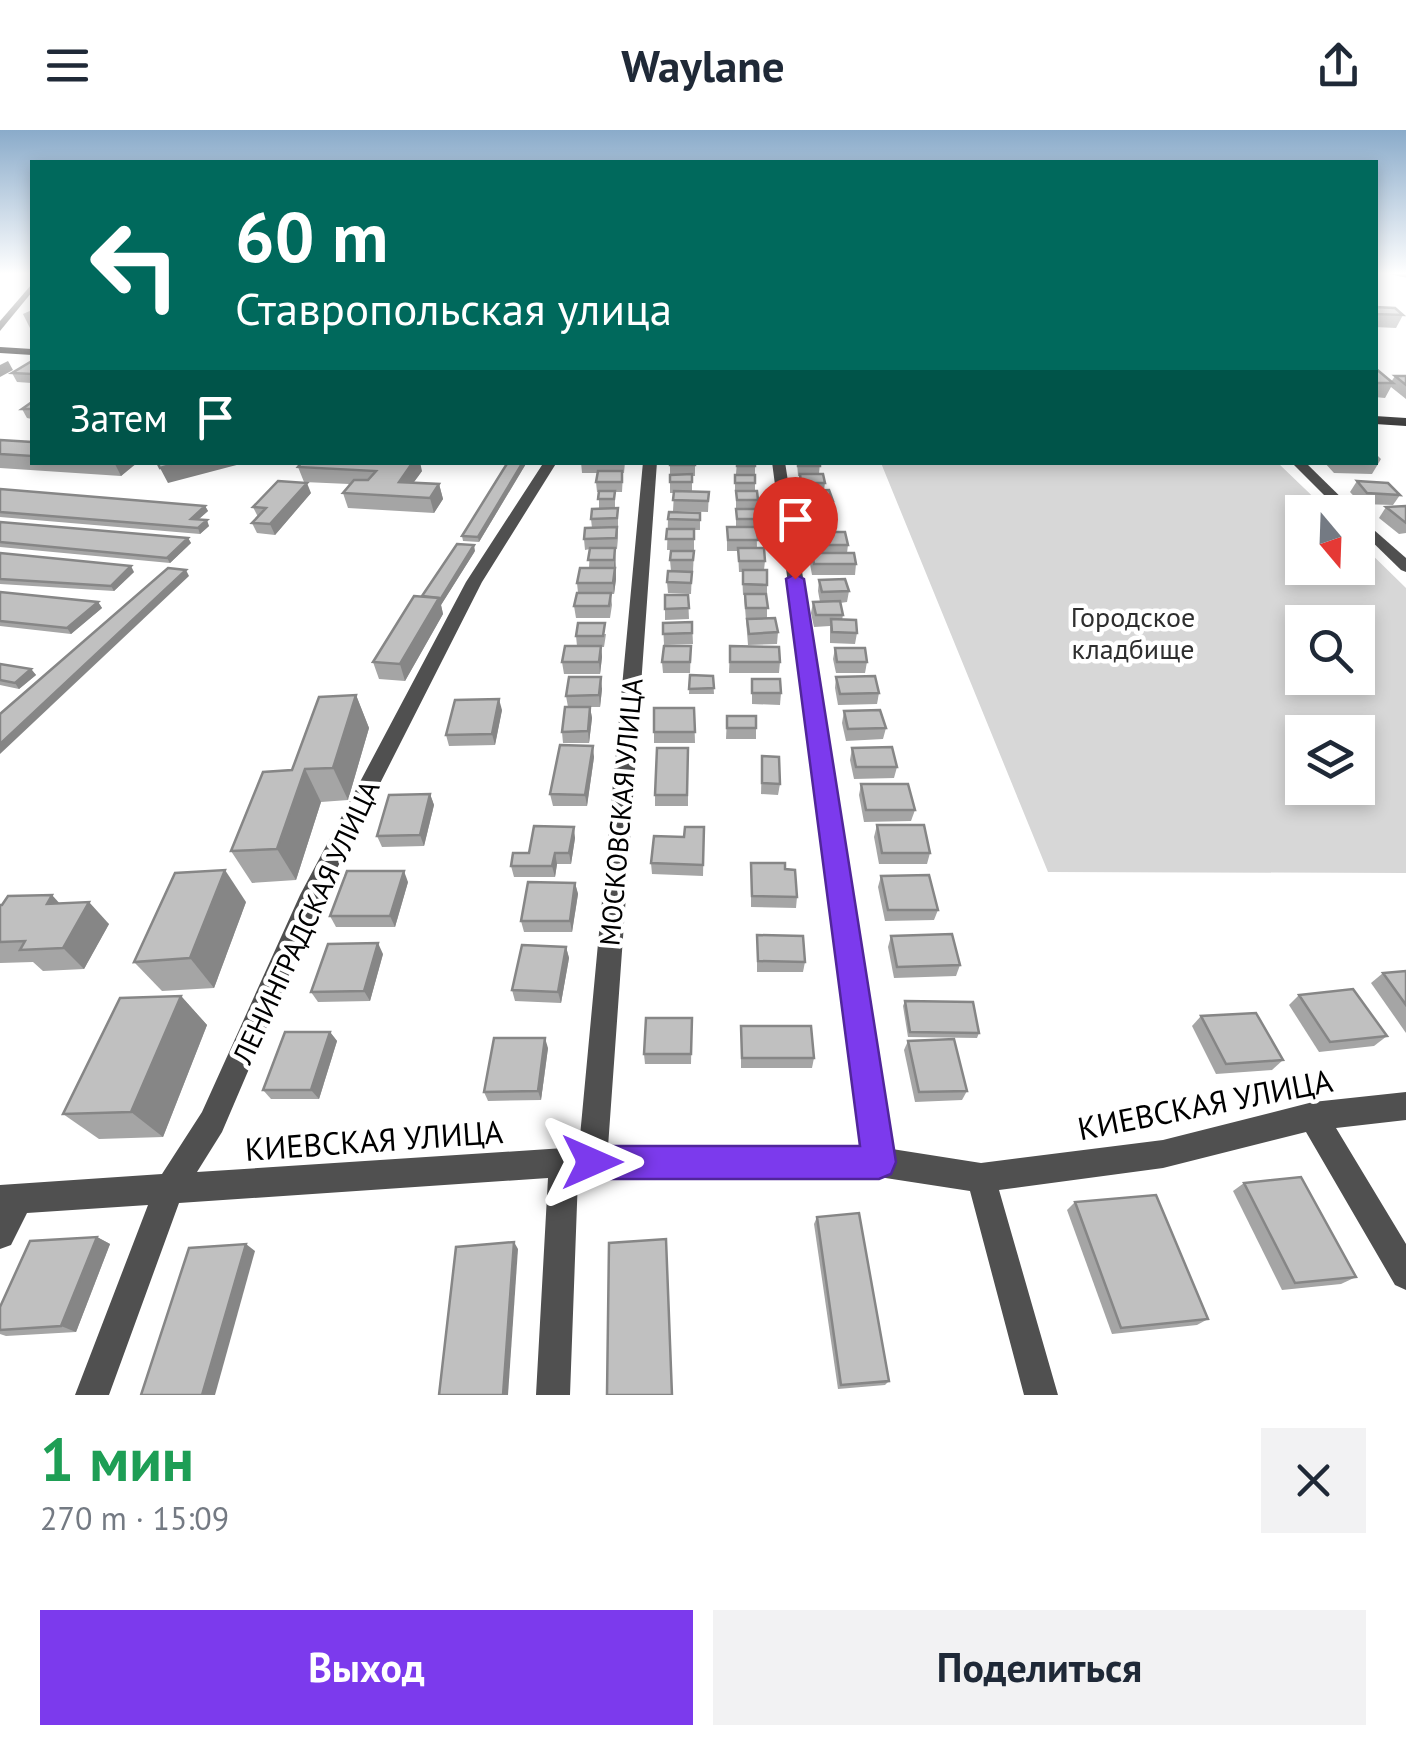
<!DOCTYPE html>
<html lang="ru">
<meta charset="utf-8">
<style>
body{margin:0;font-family:"PT Sans",sans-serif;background:#f2f2f3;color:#1f2937;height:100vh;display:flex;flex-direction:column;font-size:38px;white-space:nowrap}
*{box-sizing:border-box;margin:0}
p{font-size:32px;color:#747a83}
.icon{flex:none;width:55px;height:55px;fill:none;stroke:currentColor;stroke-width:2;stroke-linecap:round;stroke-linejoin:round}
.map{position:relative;height:1265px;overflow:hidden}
.sheet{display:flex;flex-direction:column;background:#fff;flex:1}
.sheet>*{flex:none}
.banner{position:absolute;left:30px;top:30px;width:1348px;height:305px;border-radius:0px;box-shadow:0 5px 15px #0003;background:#00695c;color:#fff;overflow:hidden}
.needle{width:65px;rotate:161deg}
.tools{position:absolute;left:1285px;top:365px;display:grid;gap:20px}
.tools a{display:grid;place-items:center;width:90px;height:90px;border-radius:0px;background:#fff;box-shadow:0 5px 15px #0003;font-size:50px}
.pin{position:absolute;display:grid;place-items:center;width:85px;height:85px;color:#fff;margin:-102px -42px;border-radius:50% 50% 50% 0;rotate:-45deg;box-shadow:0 0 10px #0007}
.pin .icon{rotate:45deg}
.me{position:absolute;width:110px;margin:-55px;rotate:90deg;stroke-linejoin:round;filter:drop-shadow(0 0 8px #0008)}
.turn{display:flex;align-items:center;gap:35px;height:210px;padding:0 40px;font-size:45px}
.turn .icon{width:130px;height:130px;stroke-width:2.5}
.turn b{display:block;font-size:70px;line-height:85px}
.then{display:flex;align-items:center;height:95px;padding:0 40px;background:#0003;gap:20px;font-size:38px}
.round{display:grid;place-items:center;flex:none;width:105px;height:105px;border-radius:0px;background:#f2f2f3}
.overview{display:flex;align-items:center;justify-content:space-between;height:170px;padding:0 40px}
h1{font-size:60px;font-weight:600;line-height:75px;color:#1e9e55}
.cta{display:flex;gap:20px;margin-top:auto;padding:20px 40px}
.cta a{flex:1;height:115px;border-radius:0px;background:#7c3aed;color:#fff;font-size:40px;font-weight:600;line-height:115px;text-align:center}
.cta a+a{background:#f2f2f3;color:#1f2937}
header{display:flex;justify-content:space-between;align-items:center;height:130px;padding:0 40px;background:#fff;font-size:45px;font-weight:600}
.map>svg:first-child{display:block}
</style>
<header><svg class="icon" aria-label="menu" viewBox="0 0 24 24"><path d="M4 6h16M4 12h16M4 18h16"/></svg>Waylane<svg class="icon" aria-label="share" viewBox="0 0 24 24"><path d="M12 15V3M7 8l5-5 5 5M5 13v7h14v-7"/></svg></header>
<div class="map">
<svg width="1406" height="1265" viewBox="0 0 1406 1265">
<rect width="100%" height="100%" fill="#fff"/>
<!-- green -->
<path fill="#d7d7d7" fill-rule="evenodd" d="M881,333l398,1 50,48h-27v56h56v-27l48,47v285l-358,-1zM1302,492h56v56h-56zM1302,602h56v56h-56z"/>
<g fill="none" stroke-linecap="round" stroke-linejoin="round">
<!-- lane -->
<path stroke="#505050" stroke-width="5" d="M1392,142l14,3"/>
<!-- street -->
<g fill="#505050" fill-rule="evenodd">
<path d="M32,154v8l-32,39v-10z"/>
<path d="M544,332h13l-75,120 -159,314 -101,236 -25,40 382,-25 64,-685h14l-49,685h254l-90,-685h13l107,687 89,14 182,-23 150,-38 93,-10v28l-70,8 70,116v46l-11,-5 -89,-153 -143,36 -164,22 59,205h-34l-54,-204 -91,-14h-301l-8,218h-34l12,-217 -369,25 -70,192h-34l73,-190 -121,8 -16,32 -11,4v-64l162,-11 40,-62 98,-217 166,-313z"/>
<path d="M1291,332h14l51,50h-15z"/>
<path d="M1358,386l48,42v14l-5,-2 -43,-42z"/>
</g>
<!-- secondary -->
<g fill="#1d1d1d" fill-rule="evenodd">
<path d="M0,217l32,2v6l-32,-2z"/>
<path d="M1375,286l31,2v8l-31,-2z"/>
</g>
</g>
<!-- wall -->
<g fill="#a5a5a5">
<path d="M1375,177l28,8 -7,13 -21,-1z"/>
<path d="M32,180v22l-9,-18z"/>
<path d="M32,231v22l-15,-1 -5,-9z"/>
<path d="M1375,238l16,14 4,-6h11v23l-15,-12 -6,11 -10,-1z"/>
<path d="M32,272v17l-5,-1 -5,-9z"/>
<path d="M0,310l32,2v20h105l-16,14 -121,-8z"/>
<path d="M1375,323l6,6 -9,15 -38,-1 -10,-11h51z"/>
<path d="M508,332h19l-48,80 -16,-1 -1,-5z"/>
<path d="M581,332h44l-1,11h-1l-1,19h-7v16h3v30l-1,11h-2l1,30 -2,15h-3l1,11 -2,13h-34l-2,-12 4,-13 -1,-10 12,-15 1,-19 -5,1 -1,-11 8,-11 -1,-9 8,-11v-16h-2l-1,-10 1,-9h-15z"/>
<path d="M670,332h25v14h-3v15l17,1 -1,20 -35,-1 1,-18h-4z"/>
<path d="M737,332h18v29l3,9 -2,10 1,38 8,13 -1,9 3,15v34l11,13 -1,12 -29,1 -4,-50h-1l-1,-23h-3l-1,-21h-11v-24h9v-34h-1v-8z"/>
<path d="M797,332h23l-1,12 6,9 -1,7 9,11 -2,10h-2l1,9 -1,11 -28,-1 -1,-23h5l-1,-14h-4l-1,-9v-8h-1z"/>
<path d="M298,337l124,4 -8,11 25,2 4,15 -9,14 -86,-5 -5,-15 6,-9 -45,-2z"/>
<path d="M1357,351l43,14 -7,10 -32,-1 -11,-12z"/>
<path d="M0,359l205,17 3,5 -10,9 11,6 -9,8 -200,-17z"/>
<path d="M311,363l-36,42 -18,-2 -5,-10 6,-6 -5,-10z"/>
<path d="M1406,376v27l-7,1 -20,-16 7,-11z"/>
<path d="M700,383v17h-6v20h-27l1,-31z"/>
<path d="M0,392l188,16 3,5 -21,20 -170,-16z"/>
<path d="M817,402l31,13 -1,8 9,11 -1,11h-43l-2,-11 2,-11h5l-2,-11z"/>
<path d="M475,421l-34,54 2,9 -38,67 -26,-2 -6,-17 49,-66z"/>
<path d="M694,421l-1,20h-22l-1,-11z"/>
<path d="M0,423l134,19 -20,19 -114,-7z"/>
<path d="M692,442l-1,22 -23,-1 -1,-11z"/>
<path d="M819,450l30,11 -2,11 -7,1 3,12 -1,5 15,13 -2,11 -25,-1v-17l-16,1 -3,-14 2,-11h7l-2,-11z"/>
<path d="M0,462l98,10 4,6 -31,26 -71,-8z"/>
<path d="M665,465h23l1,24 -24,1z"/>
<path d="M692,492l1,22 -29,1 -1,-22z"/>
<path d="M606,504l-2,13h-3l1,10 -2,17h-36l-2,-12 15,-16 -1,-10z"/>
<path d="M691,516l-1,27h-27l-1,-11z"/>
<path d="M730,516l50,16 -1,11h-50z"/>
<path d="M835,518l32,14 -2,11h-29l-3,-14z"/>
<path d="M0,534l31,5 5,6 -17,14 -19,-4z"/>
<path d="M690,545l23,1 1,18h-25z"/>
<path d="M836,547l43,16 -2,11 -39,1 -3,-17z"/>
<path d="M752,549l29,14 -1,12 -28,-1z"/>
<path d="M602,559l-2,18h-10l2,11 -3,25h-26l-1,-11 6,-25 -2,-11z"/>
<path d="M356,565l13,33 -21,72 -27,2 -25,78 -44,3 -21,-32 61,-81z"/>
<path d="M694,578l1,35h-41v-11z"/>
<path d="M502,580l-7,35 -46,1 -3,-11z"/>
<path d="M844,581l42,17 -3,11 -37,2 -4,-18z"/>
<path d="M727,586l29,12v11h-30z"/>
<path d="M688,618v58h-33v-11z"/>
<path d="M852,618l45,19 -3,11 -40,1 -4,-19z"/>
<path d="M762,626l18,28 -2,11 -17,-1z"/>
<path d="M594,627l-7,49h-34l-3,-12z"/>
<path d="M861,654l54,26 -4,11 -47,1 -5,-27z"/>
<path d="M430,664l4,11 -10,41 -42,1 -5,-11z"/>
<path d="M877,695l53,28 -3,11h-48l-5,-27z"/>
<path d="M704,697l-1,49 -51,-2 -1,-11 33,-26z"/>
<path d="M575,708l-4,26h-14l-2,13h-41l-3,-11 18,-13z"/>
<path d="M751,733l34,6 12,28 -1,11 -45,-1z"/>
<path d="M881,746l57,34 -4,10 -49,1 -7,-34z"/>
<path d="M408,752l-13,45h-59l-6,-11z"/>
<path d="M575,753l3,11 -6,38h-48l-3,-11z"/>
<path d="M246,772l-32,86 -52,3 -28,-29z"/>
<path d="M60,773l49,21 -25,45 -41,2 -10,-9 -33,1v-58z"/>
<path d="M757,805l48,27 -2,10h-46z"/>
<path d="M891,806l69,29 -4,11 -62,2 -6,-31z"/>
<path d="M566,817l3,11 -8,45 -46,-2 -3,-11z"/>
<path d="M383,824l-13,47 -52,1 -7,-10z"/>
<path d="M1406,841v62l-35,-50 12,-10z"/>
<path d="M1299,865l88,41 -13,10 -55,6 -30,-47z"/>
<path d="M181,866l26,29 -44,112 -64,2 -36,-25z"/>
<path d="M905,871l74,32 -2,5 -69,-1 -5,-31z"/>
<path d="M1201,886l82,44 -11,10 -56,4 -24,-48z"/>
<path d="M692,888l-1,46h-46l-1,-10z"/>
<path d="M741,896l73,32 -2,10h-71z"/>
<path d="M330,902l7,9 -18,58h-48l-8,-9z"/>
<path d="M908,911l59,50 -5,9 -47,2 -11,-52z"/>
<path d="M548,918l-7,52 -53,1 -4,-9z"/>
<path d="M1244,1053l112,94 -15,7 -59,6 -49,-99z"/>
<path d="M1075,1072l133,117 -11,6 -85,9 -45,-124z"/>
<path d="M817,1087l72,164 -4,4 -47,4 -24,-165z"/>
<path d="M97,1107l13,7 -34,88 -70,4 -6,-2v-27z"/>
</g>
<!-- shaded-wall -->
<g fill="#868686">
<path d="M8,231l5,9 -13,7v-12z"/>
<path d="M114,332h23v1l-16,13z"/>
<path d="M181,332h67l-80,21 -8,-15z"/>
<path d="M413,332h7l2,9 -19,26 -4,-15z"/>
<path d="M523,332h4l-48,80 -1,-5z"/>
<path d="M307,353l4,10 -36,42 -5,-11z"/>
<path d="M439,354l4,15 -9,14 -4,-15z"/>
<path d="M205,376l3,5 -15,13 -2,-5z"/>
<path d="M207,390l2,6 -9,8 -2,-6z"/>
<path d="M188,408l3,5 -21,20 -3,-5z"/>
<path d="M474,415l1,6 -34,54 2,9 -38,67 -5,-17 39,-66z"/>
<path d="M615,418l1,31 -2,15 -1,-11z"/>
<path d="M131,436l3,6 -20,19 -3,-5z"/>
<path d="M186,440l3,6 -189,178v-10z"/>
<path d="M98,472l4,6 -31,26 -4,-6z"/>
<path d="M601,516l1,11 -2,17 -1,-12z"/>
<path d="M31,539l5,6 -17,14 -4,-6z"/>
<path d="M601,547l1,12 -2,18 -1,-12z"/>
<path d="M356,565l13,33 -21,72 -15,-32z"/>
<path d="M499,569l3,11 -7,35 -3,-11z"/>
<path d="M590,577l2,11 -3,25 -1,-12z"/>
<path d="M593,616l1,11 -7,49 -2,-11z"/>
<path d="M305,639l16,33 -25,78 -19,-31z"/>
<path d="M430,664l4,11 -10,41 -4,-11z"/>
<path d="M574,697l1,11 -4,26 -2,-11z"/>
<path d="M555,723l2,11 -2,13 -3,-11z"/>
<path d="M225,740l21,32 -32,86 -24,-30z"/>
<path d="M404,741l4,11 -13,45 -5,-11z"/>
<path d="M575,753l3,11 -6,38 -2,-11z"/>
<path d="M52,765l20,22 -25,-13z"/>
<path d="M89,772l20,22 -25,45 -21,-21z"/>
<path d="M378,813l5,11 -13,47 -6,-10z"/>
<path d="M566,817l3,11 -8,45 -3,-11z"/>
<path d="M181,866l26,29 -44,112 -32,-25z"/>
<path d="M330,902l7,9 -18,58 -8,-9z"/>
<path d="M545,908l3,10 -7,52 -3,-9z"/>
<path d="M97,1107l13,7 -34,88 -15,-6z"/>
<path d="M514,1112l4,7 -10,146h-5z"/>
<path d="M246,1114l9,7 -40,144h-13z"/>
</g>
<!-- building -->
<g fill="#c0c0c0" stroke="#868686" stroke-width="2.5">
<path d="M1375,177l20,1 8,7 -28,-1z"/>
<path d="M32,231v13l-20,-1z"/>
<path d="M1375,238l18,15h-18z"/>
<path d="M1395,246h11v9z"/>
<path d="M32,272v7h-10z"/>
<path d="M0,310l32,2v14l-32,-2z"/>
<path d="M157,332h24l-21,6z"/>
<path d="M302,332h111l-14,20 40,2 -9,14 -87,-5 11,-13h14l8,-9 -78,-4z"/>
<path d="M508,332h15l-45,75 -16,-1z"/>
<rect x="670" y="332" width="25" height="3"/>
<rect x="737" y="332" width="18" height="4"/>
<rect x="798" y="332" width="22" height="4"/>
<path d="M598,341h24v11h-26z"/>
<path d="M692,344v8h-22v-7z"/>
<path d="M800,344h23l2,9h-24z"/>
<rect x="735" y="345" width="20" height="8"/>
<path d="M278,351l29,2 -37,41 -18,-1 14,-15 -13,-1z"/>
<path d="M1357,351l31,2 12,12 -33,-2z"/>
<path d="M0,359l205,17 -14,13 16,1 -9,8 -198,-16z"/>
<path d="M829,360l4,11 -26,1 -3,-11z"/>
<path d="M599,361h16l-1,8h-16z"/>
<path d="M674,361l35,1 -1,9 -35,-1z"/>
<path d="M736,361h21l1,9h-21z"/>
<path d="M1406,376v17l-20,-16z"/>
<path d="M800,377l28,1 2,12h-28z"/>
<path d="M618,378l-1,10 -26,1 1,-10z"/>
<path d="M736,379h20l1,10h-20z"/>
<path d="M669,382l31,1v7l-32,-1z"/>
<path d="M0,392l188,16 -21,20 -167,-16z"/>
<path d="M617,397l-1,11 -32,1 1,-11z"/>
<path d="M727,397h30l1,13h-30z"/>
<path d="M667,399h27v10h-28z"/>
<path d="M817,402h28l3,13h-29z"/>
<path d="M457,414l17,1 -34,55 -1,-2 -17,-2z"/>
<path d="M590,418h25l-1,12h-26z"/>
<path d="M738,418h26l1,13h-26z"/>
<path d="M671,421h23l-1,9h-23z"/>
<path d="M0,423l131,13 -20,20 -111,-7z"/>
<path d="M812,423h42l2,11h-42z"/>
<path d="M168,438l18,2 -186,174v-30z"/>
<path d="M580,438h35l-2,15h-36z"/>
<path d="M743,440h24v15l-24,-1z"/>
<path d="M668,441l24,1 -1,11 -24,-1z"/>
<path d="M845,449l4,12 -27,1 -3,-12z"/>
<path d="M0,462l98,10 -31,26 -67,-7z"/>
<path d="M577,463h34l-2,13h-35z"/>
<path d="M745,464h21l2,14h-22z"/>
<path d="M665,465h23l1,13 -24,1z"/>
<path d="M414,466l25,2 -39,66 -27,-2z"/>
<path d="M840,471l3,14h-27l-3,-13z"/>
<path d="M775,488l3,14 -29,2 -2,-15z"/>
<path d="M831,489l25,1 1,13 -25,-1z"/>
<path d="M692,492v11l-29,1v-11z"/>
<path d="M578,493h27l-2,13h-27z"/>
<path d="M565,516h36l-2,16h-37z"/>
<path d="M664,516h27l-1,16h-28z"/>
<path d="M730,516l49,1 1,15h-50z"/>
<path d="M835,518h30l2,14h-30z"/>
<path d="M0,534l31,5 -16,14 -15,-3z"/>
<path d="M690,545l23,1 1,12 -25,1z"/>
<path d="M875,546l4,17 -39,1 -4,-17z"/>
<path d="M569,547h32l-2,18 -33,1z"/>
<path d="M752,549h28l1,14h-29z"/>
<path d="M356,565l-23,73 -28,1 -28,80 -46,2 32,-79 29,-2 27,-73z"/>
<path d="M499,569l-7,35 -46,1 9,-35z"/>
<path d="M565,577h25l-2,24 -26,1z"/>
<path d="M654,578h40l1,24h-41z"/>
<path d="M880,580l6,18 -38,1 -4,-18z"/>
<rect x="727" y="586" width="29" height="12"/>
<path d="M560,615l33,1 -8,49 -35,-1z"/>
<path d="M892,617l5,20h-41l-4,-19z"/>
<path d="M657,618h31l-1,47h-32z"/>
<path d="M762,626l17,1 1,27 -18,-1z"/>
<path d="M861,654h47l7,26h-49z"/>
<path d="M430,664l-10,41 -43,1 12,-41z"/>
<path d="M877,695h47l6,28h-48z"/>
<path d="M534,696l40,1 -5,26h-14l-3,13h-41l2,-13h16z"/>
<path d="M685,697h19l-1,38 -52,-2 3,-27 30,1z"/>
<path d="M751,733h34v6l10,1 2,27 -45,-1z"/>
<path d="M225,740l-35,88 -56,4 41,-89z"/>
<path d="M347,741h57l-14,45h-60z"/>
<path d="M929,745l9,35h-50l-7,-34z"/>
<path d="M528,752l47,1 -5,38h-49z"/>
<path d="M52,765l-5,9 42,-2 -26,46 -43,2 5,-9 -25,1v-37h2l6,-9z"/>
<path d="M952,804l8,31 -63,2 -6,-31z"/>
<path d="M757,805l46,1 2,26 -47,-1z"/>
<path d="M378,813l-14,48 -53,1 17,-48z"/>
<path d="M522,815l44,2 -8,45 -46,-2z"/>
<path d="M1406,841v34l-23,-32z"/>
<path d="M1353,859l34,47 -57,6 -31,-47z"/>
<path d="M181,866l-50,116 -68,2 57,-116z"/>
<path d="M905,871l68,1 6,31 -69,-1z"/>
<path d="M1256,883l27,47 -57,4 -25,-48z"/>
<path d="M646,888h46l-1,36h-47z"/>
<path d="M741,896h70l3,32h-72z"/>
<path d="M285,902h45l-19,58h-48z"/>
<path d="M494,908h51l-7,53 -54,1z"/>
<path d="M954,909l13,52 -48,1 -11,-51z"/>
<path d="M1301,1047l55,100 -61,6 -51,-100z"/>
<path d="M1156,1065l52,124 -87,9 -46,-126z"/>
<path d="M859,1083l30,168 -48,4 -24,-168z"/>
<path d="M97,1107l-36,89 -61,4v-23l30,-66z"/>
<path d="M666,1109l6,156h-65l2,-152z"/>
<path d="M514,1112l-11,153h-64l17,-148z"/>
<path d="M246,1114l-44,151h-61l48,-147z"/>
</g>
<!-- sky -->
<linearGradient id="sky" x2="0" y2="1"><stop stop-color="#8aabca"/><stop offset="0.45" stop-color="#fff"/><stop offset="1" stop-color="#fff" stop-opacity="0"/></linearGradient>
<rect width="1406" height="319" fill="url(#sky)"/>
<!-- route -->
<path fill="#7c3aed" stroke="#51269a" stroke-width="2.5" d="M795,444l9,5 92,583 -5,12 -12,5h-287l-12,-5 -5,-12 5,-11 12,-5h268l-74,-567z"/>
<g text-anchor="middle" stroke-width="9" stroke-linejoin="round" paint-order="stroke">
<!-- park labels -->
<g font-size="28" fill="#2e2e2e" stroke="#fff">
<text x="1133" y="497">Городское<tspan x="1133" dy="32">кладбище</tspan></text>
</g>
<!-- street labels -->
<g font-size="28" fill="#000" stroke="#fff">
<text transform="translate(621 682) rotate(-85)" y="10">МОСКОВСКАЯ УЛИЦА</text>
<text transform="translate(306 792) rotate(-65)" y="10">ЛЕНИНГРАДСКАЯ УЛИЦА</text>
</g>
<!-- near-street labels -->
<g font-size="32" fill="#000" stroke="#fff">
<text transform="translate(1205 975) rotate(-11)" y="11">КИЕВСКАЯ УЛИЦА</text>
<text transform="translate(374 1011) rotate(-4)" y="11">КИЕВСКАЯ УЛИЦА</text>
</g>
</g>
</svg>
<div class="tools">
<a><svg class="needle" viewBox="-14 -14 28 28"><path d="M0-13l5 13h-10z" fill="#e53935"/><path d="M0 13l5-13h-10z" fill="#747a83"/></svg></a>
<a><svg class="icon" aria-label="search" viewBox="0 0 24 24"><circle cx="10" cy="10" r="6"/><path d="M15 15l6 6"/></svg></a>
<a><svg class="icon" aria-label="layers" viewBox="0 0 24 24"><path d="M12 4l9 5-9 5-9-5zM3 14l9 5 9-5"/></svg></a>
</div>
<div class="pin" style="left:795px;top:449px;background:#d93025"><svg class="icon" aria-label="arrive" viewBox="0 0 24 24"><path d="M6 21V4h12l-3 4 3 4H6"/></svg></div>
<svg class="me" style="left:592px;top:1032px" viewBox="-20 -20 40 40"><path d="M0-17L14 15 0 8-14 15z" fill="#7c3aed" stroke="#fff" stroke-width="4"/></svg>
<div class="banner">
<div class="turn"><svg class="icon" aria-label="left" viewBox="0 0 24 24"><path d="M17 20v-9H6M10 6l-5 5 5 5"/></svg><div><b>60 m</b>Ставропольская улица</div></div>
<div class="then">Затем<svg class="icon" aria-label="arrive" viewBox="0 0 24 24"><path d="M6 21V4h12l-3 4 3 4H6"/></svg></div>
</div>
</div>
<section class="sheet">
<div class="overview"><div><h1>1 мин</h1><p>270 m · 15:09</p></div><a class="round"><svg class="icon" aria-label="close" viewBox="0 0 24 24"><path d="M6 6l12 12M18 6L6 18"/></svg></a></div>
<div class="cta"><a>Выход</a><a>Поделиться</a></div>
</section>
